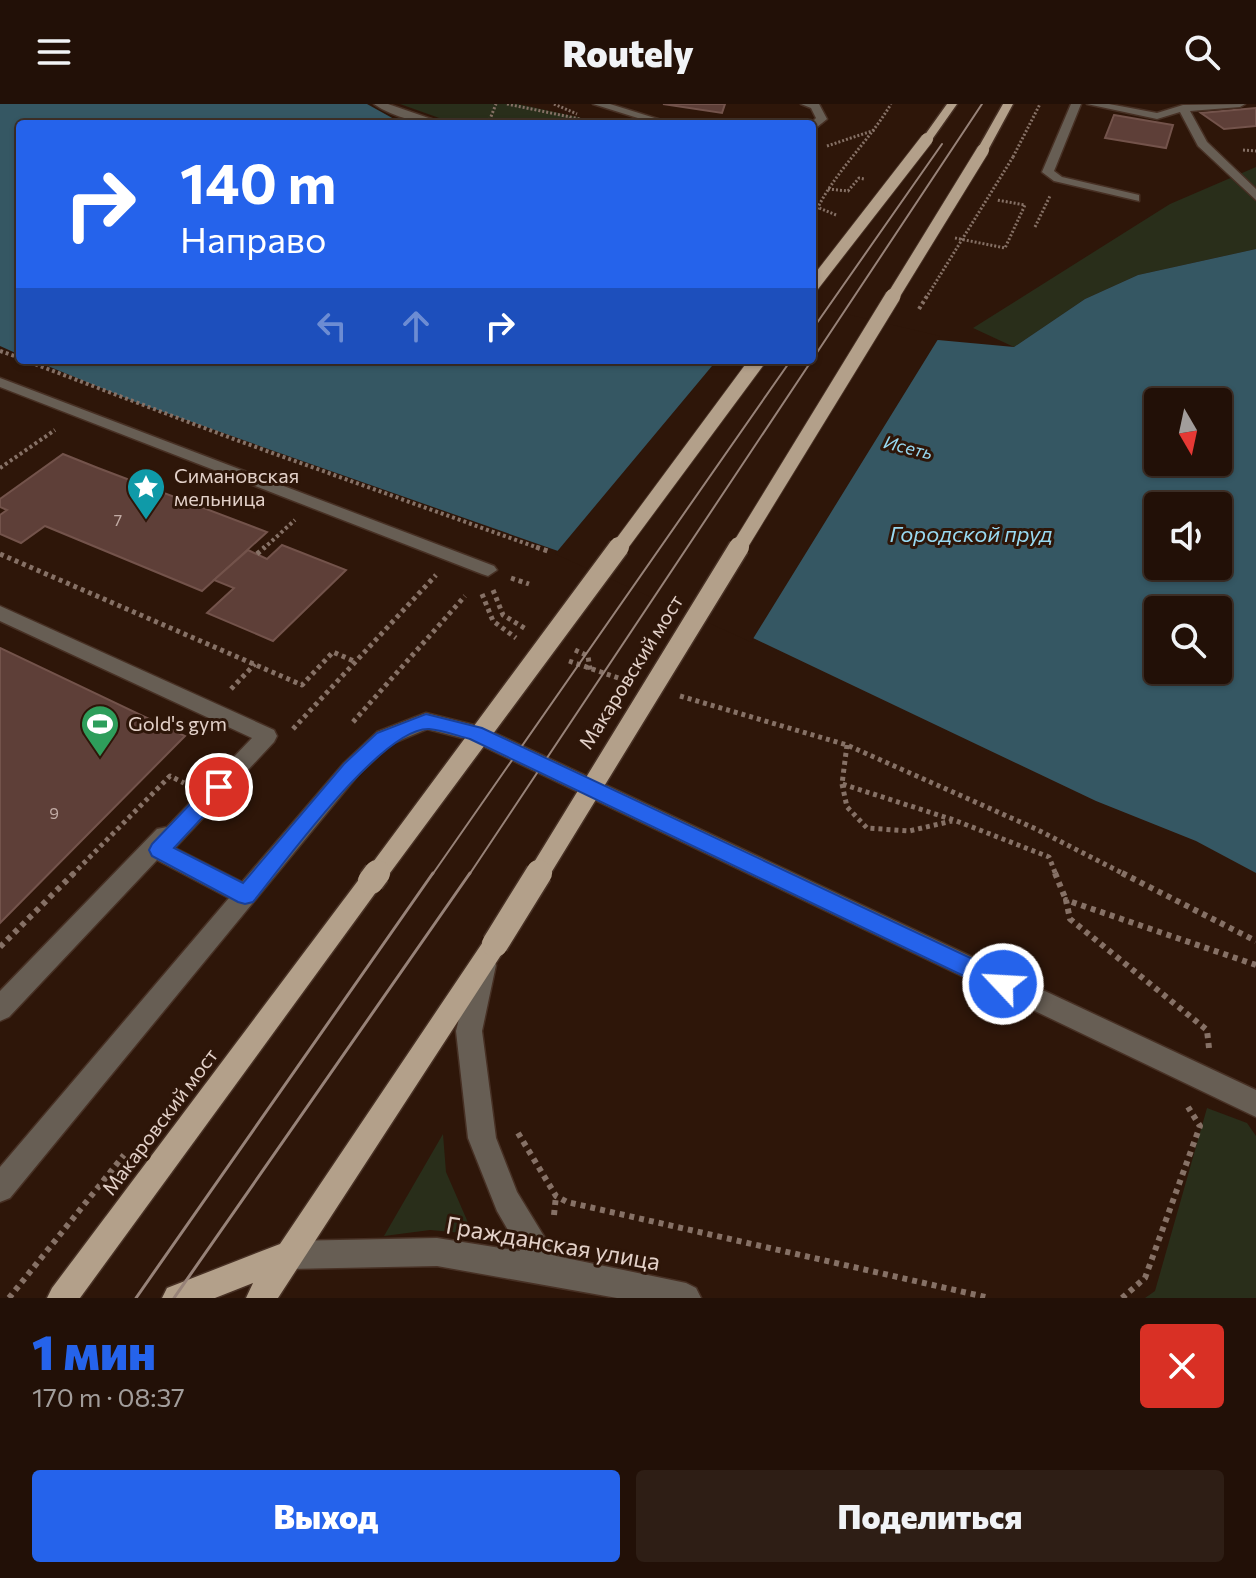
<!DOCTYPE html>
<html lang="ru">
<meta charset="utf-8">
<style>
body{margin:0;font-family:Commissioner,sans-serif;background:#2e1e15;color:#f1f3f6;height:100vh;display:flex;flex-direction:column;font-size:30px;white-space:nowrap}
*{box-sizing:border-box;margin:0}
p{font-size:26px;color:#a29d9b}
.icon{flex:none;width:44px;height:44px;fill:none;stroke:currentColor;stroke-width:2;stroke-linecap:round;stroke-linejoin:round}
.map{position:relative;height:1194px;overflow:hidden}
.details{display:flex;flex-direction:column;background:#221007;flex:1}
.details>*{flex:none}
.banner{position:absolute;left:16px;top:16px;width:800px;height:244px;border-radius:8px;box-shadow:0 2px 6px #0004,0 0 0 2px #3f3028;background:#2563eb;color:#fff;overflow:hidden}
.needle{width:52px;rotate:171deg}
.controls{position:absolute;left:1144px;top:284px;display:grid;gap:16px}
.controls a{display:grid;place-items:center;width:88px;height:88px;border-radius:8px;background:#221007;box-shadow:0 2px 6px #0004,0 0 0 2px #3f3028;font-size:40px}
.pin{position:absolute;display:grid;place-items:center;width:68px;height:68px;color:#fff;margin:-34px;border:4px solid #fff;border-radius:50%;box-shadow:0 2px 8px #0007}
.me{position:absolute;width:88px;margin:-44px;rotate:295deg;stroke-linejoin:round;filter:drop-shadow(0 0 6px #0008)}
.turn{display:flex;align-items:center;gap:28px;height:168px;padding:0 32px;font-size:36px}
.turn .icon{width:104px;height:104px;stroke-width:2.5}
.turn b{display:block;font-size:56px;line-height:68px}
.lanes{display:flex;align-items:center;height:76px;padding:0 32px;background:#0003;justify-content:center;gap:40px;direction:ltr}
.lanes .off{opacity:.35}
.round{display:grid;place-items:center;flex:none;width:84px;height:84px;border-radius:8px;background:#2e1e15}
.overview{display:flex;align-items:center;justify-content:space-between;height:136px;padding:0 32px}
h1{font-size:48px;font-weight:800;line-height:60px;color:#2563eb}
.primary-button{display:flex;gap:16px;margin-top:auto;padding:16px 32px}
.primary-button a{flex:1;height:92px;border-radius:8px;background:#2563eb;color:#fff;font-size:32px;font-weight:800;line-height:92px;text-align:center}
.primary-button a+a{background:#2e1e15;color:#f1f3f6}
header{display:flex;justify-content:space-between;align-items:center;height:104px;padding:0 32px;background:#221007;font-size:36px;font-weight:800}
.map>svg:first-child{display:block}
</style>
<header><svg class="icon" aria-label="menu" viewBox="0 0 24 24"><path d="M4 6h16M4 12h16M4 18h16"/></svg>Routely<svg class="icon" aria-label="search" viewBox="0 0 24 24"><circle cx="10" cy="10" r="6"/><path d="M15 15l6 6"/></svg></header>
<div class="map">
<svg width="1256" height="1194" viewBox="0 0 1256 1194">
<rect width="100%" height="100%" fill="#2e1609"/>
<!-- green -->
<g fill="#292e1a">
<path d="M400,0h118l91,20h-153z"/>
<path d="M1256,63v82l-118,26 -53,24 -71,48 -41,-19 197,-124z"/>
<path d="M1207,1004l40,15 9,13v162h-111l10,-7z"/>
<path d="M443,1030l3,38 27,62 -43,-4 -46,6z"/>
</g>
<!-- water -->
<g fill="#355763" fill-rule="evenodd">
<path d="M0,0h367l36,20h-383v231l-20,-9z"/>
<path d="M1256,145v624l-60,-32 -100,-40 -343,-163 -195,-87 -420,-148 -105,-43h779l126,-20 76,7 71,-48 53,-24zM1158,298h60v60h-60zM1158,402h60v60h-60zM1158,506h60v60h-60z"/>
</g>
<!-- pier -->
<path fill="#2e1609" d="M812,202l128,30 -189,306 -196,-88 162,-194h95z"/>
<!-- building -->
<g fill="#5e3f38" stroke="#73534b" stroke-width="2">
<path d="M663,0h62l-3,9z"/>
<path d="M1256,4v18l-32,3 -23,-16z"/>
<path d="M1114,11l59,10 -7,23 -61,-10z"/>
<path d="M63,350l35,14 169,64 -65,59 -157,-65 -24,17 -21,-9v-19l7,-5 -7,-3v-8z"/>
<path d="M282,441l64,25 -73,71 -66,-28 27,-25 -20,-8 34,-30 19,9z"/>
<path d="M0,544l185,88 -185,187z"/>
</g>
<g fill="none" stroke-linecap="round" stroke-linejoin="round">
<!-- minor casing -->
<g stroke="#473024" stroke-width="3">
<g id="minor">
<path d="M374,0h14l58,20c-24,0 -52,-6 -72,-20z"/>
<path d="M593,0h17l64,20h-17z"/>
<path d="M801,0h18l8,15 -15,12 -2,-7 6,-6 -5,-10z"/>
<path d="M1071,0h10l-27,67 8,6 77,18v6l-85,-20 -12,-9z"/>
<path d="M1087,0h22l48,9 26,-8 62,-1 -5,3 -50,4 17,31 49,47v11l-58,-54 -18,-34 -23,7z"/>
<path d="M0,274l494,188 3,4 -9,6 -6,-2 -482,-187z"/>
<path d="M0,502l274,124 3,6 -3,6 -99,106 67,34 102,-119 33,-31 49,-19 56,14 774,363v27l-786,-377 -43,-11 -36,15 -33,31 -348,423 -10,4v-35l229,-269 -72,-38 -148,157 -9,4v-30l157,-162 10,-2 85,-89 -252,-117z"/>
<path d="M484,850l9,3 3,8 -14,66 14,107 21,54 39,64 130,27 10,5 5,10h-84l-180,-32 -148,3 -10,-4 -4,-10 4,-10 10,-4 148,-3 83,13 -23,-40 -29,-73 -12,-107 16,-66 3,-8z"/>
</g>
</g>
<!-- major casing -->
<g stroke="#473024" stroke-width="3">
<g id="major">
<path d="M947,0h10l-26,37h-8l-1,-2z"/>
<path d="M1003,0h10l-26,48h-8l-2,-2z"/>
<path d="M371,767l8,3 3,7 -3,7 -299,410h-33l5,-10 311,-414z"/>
<path d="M495,829l8,3 4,8 -4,8 -225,346h-32l7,-15 -38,15h-53l5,-10 113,-44 207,-308z"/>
</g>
</g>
<!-- path-far3 -->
<g stroke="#867166" stroke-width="3" stroke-dasharray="2 2" stroke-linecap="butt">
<path d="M507,0l73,15"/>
<path d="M554,0l23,10"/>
<path d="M488,20l8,-20"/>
<path d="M558,20l14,-6"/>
<path d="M827,42l48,-16"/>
<path d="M1243,46l13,1"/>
<path d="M1013,53l27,-53"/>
<path d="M828,85l20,2 11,-13 5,1"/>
<path d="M812,101l24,10"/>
<path d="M817,105c19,-38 52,-68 74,-105"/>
<path d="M1035,123l15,-31"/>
<path d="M955,134l50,10 20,-43 -28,-5"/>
</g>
<!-- path-far2 -->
<g stroke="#867166" stroke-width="4" stroke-dasharray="3 3" stroke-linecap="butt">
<path d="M0,247l20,7"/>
<path d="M24,256l215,81 302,108"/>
<path d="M0,364l55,-38"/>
<path d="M263,445l32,-29"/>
</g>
<!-- path-far1 -->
<g stroke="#867166" stroke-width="5" stroke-dasharray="4 4" stroke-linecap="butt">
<path d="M536,443l12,4"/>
<path d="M0,450l302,131 31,-33 23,10"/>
<path d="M257,450l8,-7"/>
<path d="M511,474l18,6"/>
<path d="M493,486l10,25 23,14"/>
<path d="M482,490l11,27 23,17"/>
<path d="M575,546l13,6 2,14"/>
<path d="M569,557l55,19"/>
<path d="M231,585l24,-25"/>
<path d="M680,592l167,49 189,84 90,46"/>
<path d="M353,618l112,-126"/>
<path d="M293,625l143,-154"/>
<path d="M847,641l-5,39 112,36 95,37 7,18"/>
<path d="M842,680l5,23 20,21 42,3 43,-10"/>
<path d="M72,771l98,-99 14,7"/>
</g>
<!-- path -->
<g stroke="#867166" stroke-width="6" stroke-dasharray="5 5" stroke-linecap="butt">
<path d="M1055,769l11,27"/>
<path d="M1122,769l134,68"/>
<path d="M0,843l74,-74"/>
<path d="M1209,944l-2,-18 -137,-111 -4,-19 190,65"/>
<path d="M518,1029l38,63 11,6 423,96"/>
<path d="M554,1111l2,-19"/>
<path d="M9,1194l115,-143"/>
<path d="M1122,1194l23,-20 55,-152 -12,-19"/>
</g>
<!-- minor -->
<use href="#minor" fill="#675e54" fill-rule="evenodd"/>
<!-- major -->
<use href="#major" fill="#b3a08a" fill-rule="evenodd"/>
<!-- tram-far1 -->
<g stroke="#978278" stroke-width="2">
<path d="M812,226l130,-186"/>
<path d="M812,256l170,-256"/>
<path d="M432,771l359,-515"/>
<path d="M469,771l343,-515"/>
</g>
<!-- tram -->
<g stroke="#978278" stroke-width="3">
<path d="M136,1194l297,-425"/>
<path d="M174,1194l296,-425"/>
</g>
<!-- major-bridge-far3 casing -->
<g stroke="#473024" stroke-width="14" stroke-linecap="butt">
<g id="major-bridge-far3">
<path d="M812,183l115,-148"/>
<path d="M892,194l91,-148"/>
</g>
</g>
<!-- major-bridge-far2 casing -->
<g stroke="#473024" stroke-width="17" stroke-linecap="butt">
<g id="major-bridge-far2">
<path d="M618,445l140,-189"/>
<path d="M738,445l155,-253"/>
</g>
</g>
<!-- major-bridge-far1 casing -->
<g stroke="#473024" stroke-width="23" stroke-linecap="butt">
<g id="major-bridge-far1">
<path d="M376,771l243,-328"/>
<path d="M538,771l201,-328"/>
</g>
</g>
<!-- major-bridge casing -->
<g stroke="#473024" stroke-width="29" stroke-linecap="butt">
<g id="major-bridge">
<path d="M371,777l6,-8"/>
<path d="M495,840l44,-71"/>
</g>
</g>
<!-- path-bridge-far1 -->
<path stroke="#867166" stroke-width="3" stroke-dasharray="2 2" stroke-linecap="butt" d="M926,194l87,-141"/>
<!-- path-bridge -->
<path stroke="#867166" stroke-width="4" stroke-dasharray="3 3" stroke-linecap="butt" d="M919,205l8,-13"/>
<!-- major-bridge-far3 -->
<use href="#major-bridge-far3" stroke="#b3a08a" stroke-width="12"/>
<!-- major-bridge-far2 -->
<use href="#major-bridge-far2" stroke="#b3a08a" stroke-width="15"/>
<!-- major-bridge-far1 -->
<use href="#major-bridge-far1" stroke="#b3a08a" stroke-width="20"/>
<!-- major-bridge -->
<use href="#major-bridge" stroke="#b3a08a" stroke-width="26"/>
</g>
<!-- route -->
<path fill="#2563eb" stroke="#184099" stroke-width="2" d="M426,610l56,14 529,249 3,7 -3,7 -8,4 -8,-4 -525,-252c-12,-3 -28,-9 -41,-10 -47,-2 -145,135 -176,173l-8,2 -7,-2 -86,-46 -3,-6 3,-6 60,-63h14l3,6 -3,5 -52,56 69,35 101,-119 33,-31z"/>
<!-- icons -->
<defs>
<g id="sight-pin" transform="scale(2)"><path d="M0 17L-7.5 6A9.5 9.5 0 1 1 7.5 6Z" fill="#0f9aa8" stroke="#2e1609"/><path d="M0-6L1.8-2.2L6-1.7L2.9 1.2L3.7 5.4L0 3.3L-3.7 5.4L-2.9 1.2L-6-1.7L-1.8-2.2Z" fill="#fff"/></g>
<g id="stadium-pin" transform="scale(2)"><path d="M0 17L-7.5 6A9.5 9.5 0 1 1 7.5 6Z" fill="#2e9e5b" stroke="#2e1609"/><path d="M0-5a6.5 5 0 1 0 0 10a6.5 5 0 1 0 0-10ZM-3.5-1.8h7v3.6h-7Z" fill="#fff"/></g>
</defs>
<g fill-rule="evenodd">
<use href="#sight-pin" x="146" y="383"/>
<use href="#stadium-pin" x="100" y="620"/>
</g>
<g text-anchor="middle" stroke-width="6" stroke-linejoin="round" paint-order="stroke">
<!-- number labels -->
<g font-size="16" fill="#c2aca5">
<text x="118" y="422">7</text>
<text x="54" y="715">9</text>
</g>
<!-- far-water labels -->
<g font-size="18" font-style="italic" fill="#98d9f1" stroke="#2e1609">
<text transform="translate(908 344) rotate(14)" y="6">Исеть</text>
</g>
<!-- poi labels -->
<g font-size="20" fill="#e3d1c9" stroke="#2e1609" text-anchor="start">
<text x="174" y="379">Симановская<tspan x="174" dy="23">мельница</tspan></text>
<text x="128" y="627">Gold's gym</text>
</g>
<!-- street labels -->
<g font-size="20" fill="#e3d1c9" stroke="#2e1609">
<text transform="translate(631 568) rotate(-58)" y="7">Макаровский мост</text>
<text transform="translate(160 1018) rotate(-53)" y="7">Макаровский мост</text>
</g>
<!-- water labels -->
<g font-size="22" font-style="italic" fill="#98d9f1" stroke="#2e1609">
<text x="971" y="438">Городской пруд</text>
</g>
<!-- near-street labels -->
<g font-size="24" fill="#e3d1c9" stroke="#2e1609">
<text transform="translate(553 1140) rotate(10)" y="8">Гражданская улица</text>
</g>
</g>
</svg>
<div class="controls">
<a><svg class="needle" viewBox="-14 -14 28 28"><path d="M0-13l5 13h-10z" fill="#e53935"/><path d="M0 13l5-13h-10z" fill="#a29d9b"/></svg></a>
<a><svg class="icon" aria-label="sound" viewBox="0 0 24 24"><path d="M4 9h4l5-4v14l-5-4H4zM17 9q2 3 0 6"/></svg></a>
<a><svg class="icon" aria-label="search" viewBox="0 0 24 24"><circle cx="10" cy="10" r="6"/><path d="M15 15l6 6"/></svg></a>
</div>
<div class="pin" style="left:219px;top:683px;background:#d93025"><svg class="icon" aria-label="arrive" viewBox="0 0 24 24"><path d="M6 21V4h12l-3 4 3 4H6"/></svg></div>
<svg class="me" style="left:1003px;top:880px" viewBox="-20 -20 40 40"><circle r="17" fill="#2563eb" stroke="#fff" stroke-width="3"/><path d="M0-11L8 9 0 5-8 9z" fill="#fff"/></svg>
<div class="banner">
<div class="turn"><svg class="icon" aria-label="right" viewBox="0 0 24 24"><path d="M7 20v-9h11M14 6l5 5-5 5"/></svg><div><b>140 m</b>Направо</div></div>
<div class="lanes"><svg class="icon off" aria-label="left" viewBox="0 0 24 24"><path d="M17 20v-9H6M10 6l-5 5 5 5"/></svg><svg class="icon off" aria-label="ahead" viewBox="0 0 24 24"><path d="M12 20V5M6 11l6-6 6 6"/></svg><svg class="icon" aria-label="right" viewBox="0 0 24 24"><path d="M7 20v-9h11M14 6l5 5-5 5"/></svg></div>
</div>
</div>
<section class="details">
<div class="overview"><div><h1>1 мин</h1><p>170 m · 08:37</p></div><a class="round" style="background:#d93025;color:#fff"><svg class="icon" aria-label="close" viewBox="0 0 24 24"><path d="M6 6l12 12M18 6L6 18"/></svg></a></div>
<div class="primary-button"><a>Выход</a><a>Поделиться</a></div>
</section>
